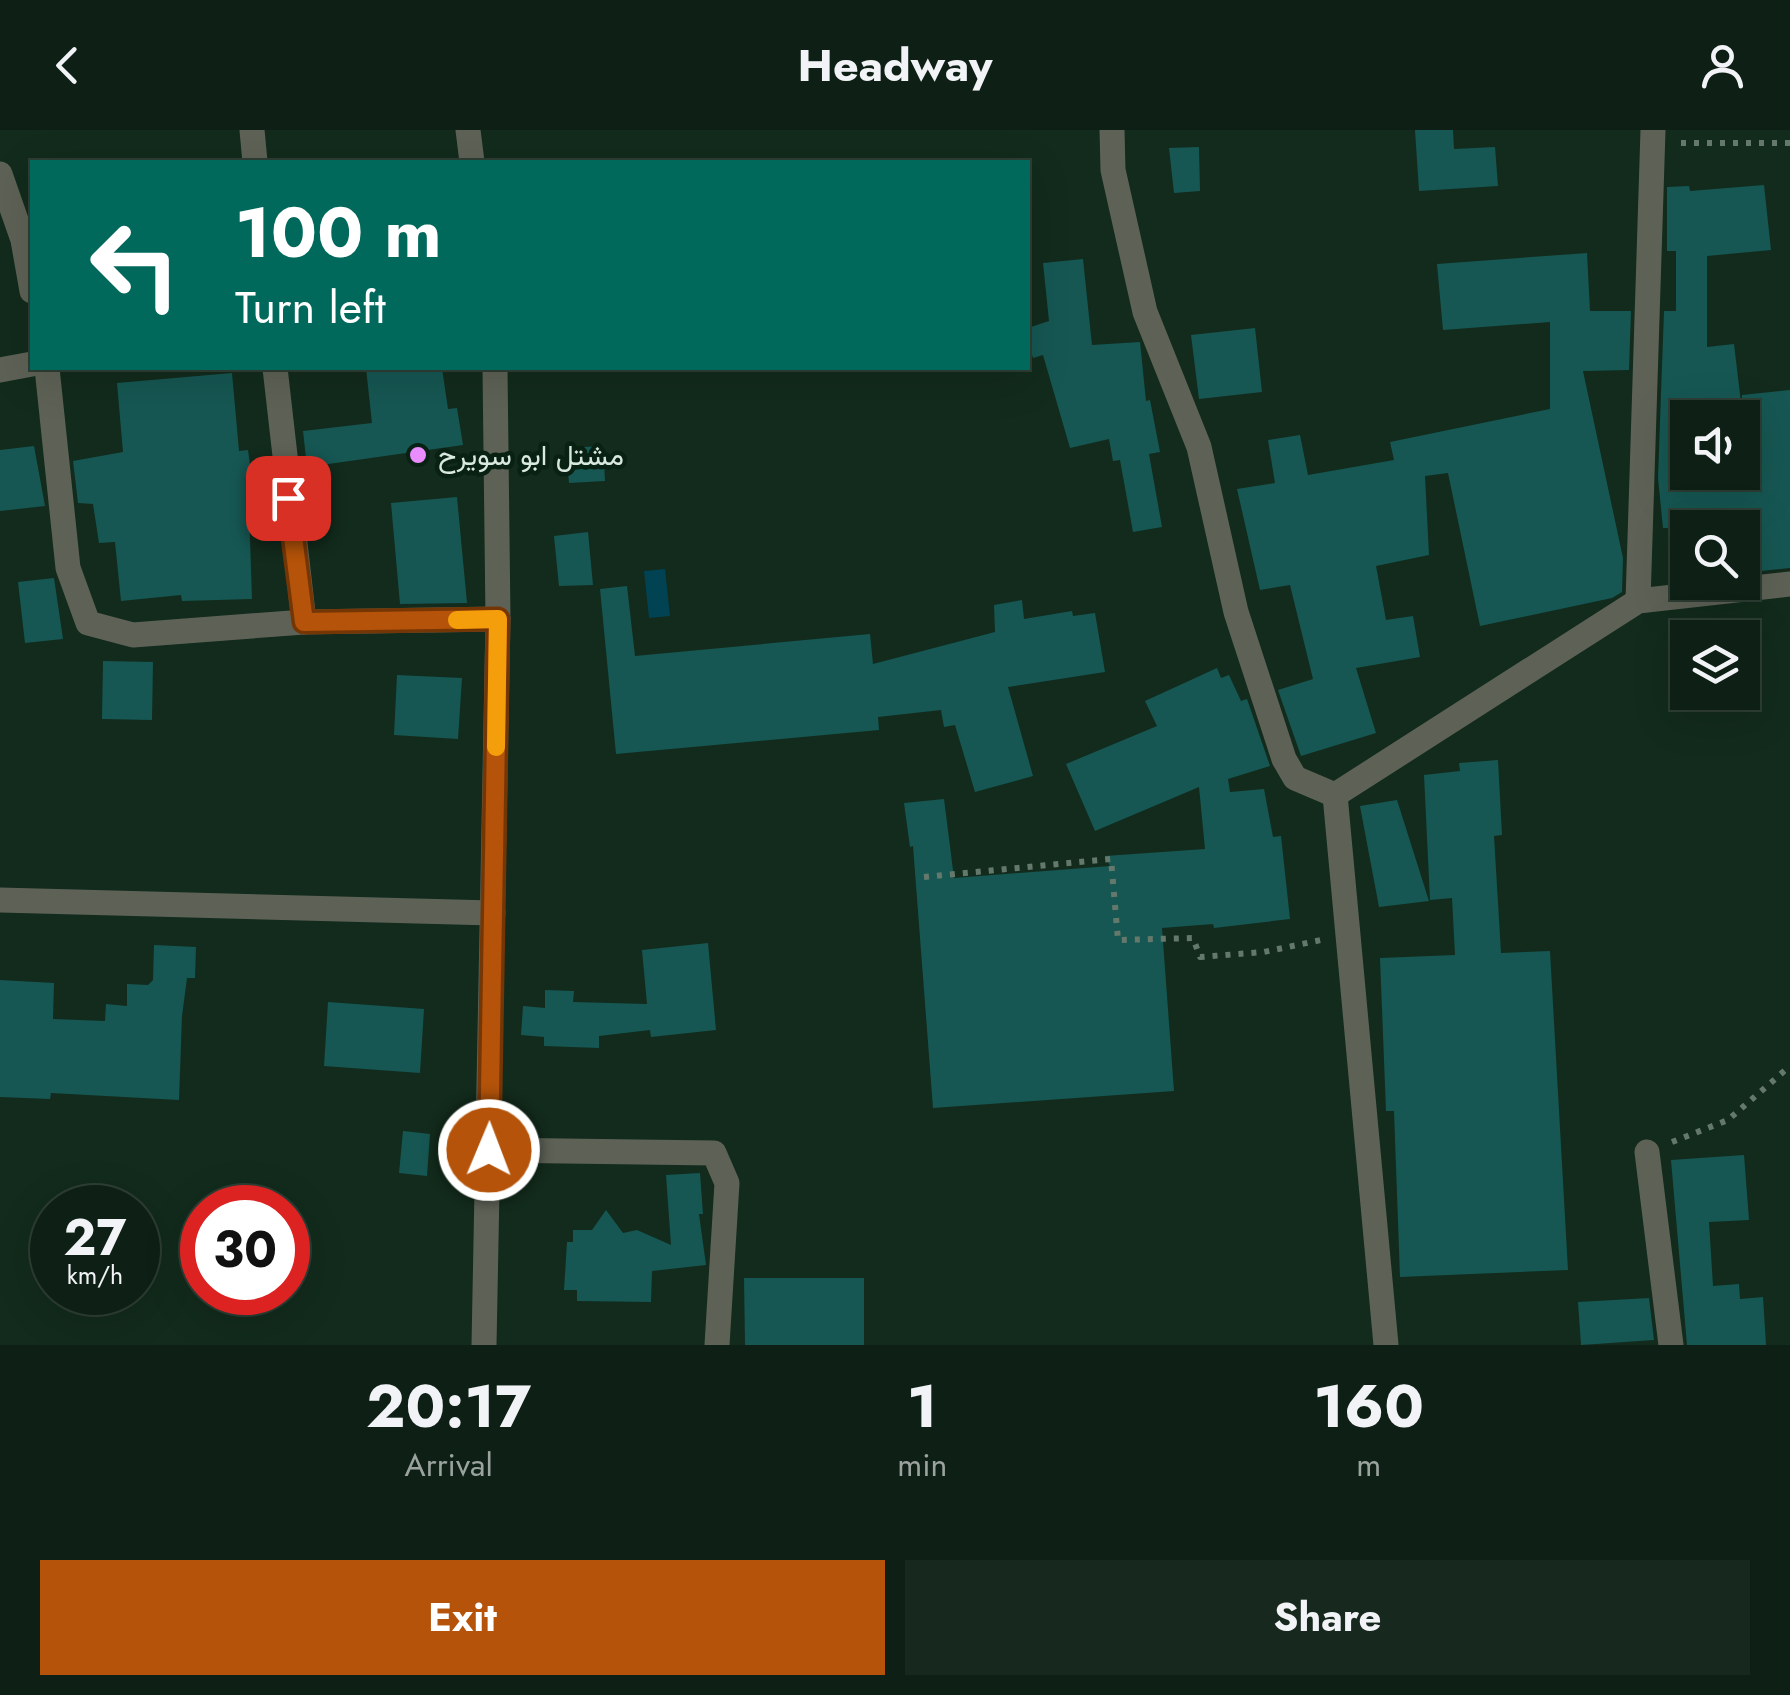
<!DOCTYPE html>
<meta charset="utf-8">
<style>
body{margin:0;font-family:Jost,Vazirmatn,sans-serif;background:#17281e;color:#f1f3f6;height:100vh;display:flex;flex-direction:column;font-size:38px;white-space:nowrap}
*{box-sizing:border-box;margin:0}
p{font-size:32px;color:#9ba3a0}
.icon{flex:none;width:55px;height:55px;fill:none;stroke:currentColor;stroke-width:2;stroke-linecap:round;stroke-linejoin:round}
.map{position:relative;height:1215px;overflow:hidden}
.sheet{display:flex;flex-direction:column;background:#0e2015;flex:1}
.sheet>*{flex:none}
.guide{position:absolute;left:30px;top:30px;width:1000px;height:210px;border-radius:0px;box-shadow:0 10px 40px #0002,0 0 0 2px #2e3e34;background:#00695c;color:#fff;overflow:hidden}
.fabs{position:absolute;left:1670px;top:270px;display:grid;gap:20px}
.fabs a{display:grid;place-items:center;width:90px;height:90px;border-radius:0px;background:#0e2015;box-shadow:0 10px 40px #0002,0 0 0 2px #2e3e34;font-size:50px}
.speed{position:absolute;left:30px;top:1055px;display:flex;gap:20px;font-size:50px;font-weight:700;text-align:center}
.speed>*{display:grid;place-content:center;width:130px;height:130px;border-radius:50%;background:#0e2015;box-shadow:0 10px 40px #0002,0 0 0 2px #2e3e34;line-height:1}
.speed small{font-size:25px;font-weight:400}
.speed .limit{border:15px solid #d22;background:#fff;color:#111}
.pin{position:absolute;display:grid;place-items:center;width:85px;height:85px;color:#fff;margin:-42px;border-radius:20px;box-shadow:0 5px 15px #0006}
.me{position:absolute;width:110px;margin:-55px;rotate:1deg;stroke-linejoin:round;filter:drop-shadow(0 0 8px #0008)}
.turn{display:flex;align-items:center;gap:35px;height:210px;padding:0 40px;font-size:45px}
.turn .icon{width:130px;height:130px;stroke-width:2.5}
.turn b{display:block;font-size:70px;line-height:85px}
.eta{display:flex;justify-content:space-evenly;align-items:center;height:170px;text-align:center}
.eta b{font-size:60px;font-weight:700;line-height:70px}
.primary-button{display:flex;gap:20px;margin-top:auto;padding:20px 40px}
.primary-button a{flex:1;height:115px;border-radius:0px;background:#b45309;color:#fff;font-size:40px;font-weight:700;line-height:115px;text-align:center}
.primary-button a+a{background:#17281e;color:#f1f3f6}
header{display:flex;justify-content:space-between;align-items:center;height:130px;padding:0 40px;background:#0e2015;font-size:45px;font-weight:700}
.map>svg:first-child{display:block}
</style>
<header><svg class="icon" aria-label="back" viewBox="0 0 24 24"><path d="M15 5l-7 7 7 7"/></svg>Headway<svg class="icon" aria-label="person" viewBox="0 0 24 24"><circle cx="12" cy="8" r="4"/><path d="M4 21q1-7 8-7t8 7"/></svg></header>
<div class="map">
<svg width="1790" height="1215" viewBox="0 0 1790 1215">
<rect width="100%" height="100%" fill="#122b1c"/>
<!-- water -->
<path fill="#014353" d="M665,439l5,47 -21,2 -5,-47z"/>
<!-- building -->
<g fill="#165753" fill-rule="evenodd">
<path d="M1415,0h38l1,19 41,-2 3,39 -79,5z"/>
<path d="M1199,17l1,44 -26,2 -5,-45z"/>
<path d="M1764,55l7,65 -64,6v91l27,-3 8,67v-16l48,-5v178l-48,5v-45h-79l-5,-50 6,-167h12v-60h-9v-64l22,-1 1,5zM1688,288h54v54h-54z"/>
<path d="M1587,123l3,58h41l-2,59 -46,1 40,187 -1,34 -10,6 -132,28 -32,-153 -23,3 4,79 -53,11 10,54 27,-4 7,41 -64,11 20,65 -75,23 -23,-66 35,-11 -23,-94 -30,5 -23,-101 38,-6 -7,-43 32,-5 8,40 86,-15 -4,-18 160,-33v-87l-107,8 -6,-66z"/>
<path d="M1083,129l9,86 48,-3 6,59 4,-1 10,52 -11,2 13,73 -29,5 -13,-72 -7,1 -4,-22 -39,9 -27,-93 -10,3 -5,-17v-13l21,-7 -6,-58z"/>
<path d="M1255,198l7,64 -63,7 -8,-64z"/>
<path d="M366,238h76l6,41 9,-1 6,37 -156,22 -4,-36 69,-8z"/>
<path d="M232,243l7,78 9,-1 8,58 -7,1 3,90 -70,2 -1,-6 -60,6 -6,-59 -16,1 -6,-39 -15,-1 -5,-42 50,-9 -6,-69z"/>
<path d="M34,316l11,60 -45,5v-61z"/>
<path d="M603,316l2,35 -36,2 -3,-35z"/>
<path d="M457,367l10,106 -67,1 -9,-101z"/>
<path d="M588,402l5,53 -34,1 -5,-50z"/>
<path d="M54,448l9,61 -38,4 -7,-61z"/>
<path d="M627,456l8,70 235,-22 3,30 122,-32 -1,-27 28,-5 2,19 48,-8 1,5 22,-3 10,59 -97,15 25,89 -58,16 -20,-67 -11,2 -3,-17 -63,7 1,13 -263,24 -16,-165z"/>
<path d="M103,531l50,1 -1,58 -50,-1z"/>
<path d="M1217,538l4,10 8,-3 12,26 6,-2 23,67 -42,13 2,13 34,-3 9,48 8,-1 9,83 -76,9 -1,-4 -51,4 12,163 -241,17 -20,-262 -3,1 -6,-44 40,-4 10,79 156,-12 -5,-10 100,-7 -6,-62 -104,44 -29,-67 91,-38 -12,-25z"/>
<path d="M397,545l65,3 -4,61 -64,-4z"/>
<path d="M1498,630l4,75 -8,1 7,117 49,-2 18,319 -168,7 -6,-166h-8l-6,-153 75,-3 -3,-57 -22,2 -6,-125 36,-4 -1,-8z"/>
<path d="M1397,670l32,101 -50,6 -19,-101z"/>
<path d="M708,813l8,87 -65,7 -1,-7 -51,6v12l-55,-2v-9l-23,-2 2,-29 22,2v-18l29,1 -1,11 74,2 -5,-54z"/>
<path d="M154,815l42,2 -1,31h-8l-5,38 -3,84 -128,-7 -1,6 -50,-2v-117l54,3 -1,36 52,2 1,-17 21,2v-22l21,1 5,-5z"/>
<path d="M328,872l96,7 -4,64 -96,-7z"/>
<path d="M403,1001l27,3 -3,42 -28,-3z"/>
<path d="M1744,1025l5,65 -40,2 4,64 26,-2 1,15 23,-2 3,48h-79l-16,-185z"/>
<path d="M700,1043l3,41h-4l7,51 -54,6 -1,31 -74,-1v-11h-13l3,-48h6v-12h19l14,-20 17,23 14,-3 34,15 -5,-70z"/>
<path d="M744,1148h120v67h-119z"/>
<path d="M1649,1168l5,42 -73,5 -3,-43z"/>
</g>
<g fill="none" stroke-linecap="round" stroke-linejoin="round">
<!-- path -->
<g stroke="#64796c" stroke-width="6" stroke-dasharray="5 8" stroke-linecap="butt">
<path d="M1681,13h109"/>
<path d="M924,747l187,-18 7,81 75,-2 7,19 64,-5 57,-12"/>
<path d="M1672,1012l56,-22 62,-54"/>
</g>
<!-- street -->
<g stroke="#5e6256" stroke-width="25">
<path d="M252,0l3,32"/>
<path d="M468,0l4,32"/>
<path d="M1112,0l1,40 32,142 54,135 37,165 48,147 11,19 40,17"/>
<path d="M0,44l23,66 9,51"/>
<path d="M47,238l21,200 20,55 45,12 171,-13 194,-3"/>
<path d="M275,238l29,254"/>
<path d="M0,240l32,-6"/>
<path d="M1638,471l15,-471"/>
<path d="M0,770l493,13"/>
<path d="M489,1020l225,3 13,30 -10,162"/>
<path d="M1647,1022l24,193"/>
<path d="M484,1215l14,-726 -3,-251"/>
<path d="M1386,1215l-51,-550 303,-194 152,-17"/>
</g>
</g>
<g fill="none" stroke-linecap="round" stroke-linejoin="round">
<!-- route casing -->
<g stroke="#753606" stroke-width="25">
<path id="route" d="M288,368l16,124 194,-3 -9,531"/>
</g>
<!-- route -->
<use href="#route" stroke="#b45309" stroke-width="18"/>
<!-- slow -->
<path stroke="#f59e0b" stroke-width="18" d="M457,490l41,-1 -2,128"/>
</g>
<!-- markers -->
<circle fill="#e98dfe" stroke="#082113" stroke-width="4" cx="418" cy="325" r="10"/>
<g text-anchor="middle" stroke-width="9" stroke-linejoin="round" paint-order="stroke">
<!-- poi labels -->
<g font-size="28" fill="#dae9df" stroke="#082113" text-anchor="start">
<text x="438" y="335">مشتل ابو سويرح</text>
</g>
</g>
</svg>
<div class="fabs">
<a><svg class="icon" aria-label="sound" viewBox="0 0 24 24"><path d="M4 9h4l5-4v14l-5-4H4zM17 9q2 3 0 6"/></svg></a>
<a><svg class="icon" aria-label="search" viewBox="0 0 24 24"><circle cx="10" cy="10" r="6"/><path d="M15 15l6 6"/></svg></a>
<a><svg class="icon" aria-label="layers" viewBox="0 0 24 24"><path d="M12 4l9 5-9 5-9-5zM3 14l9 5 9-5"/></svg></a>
</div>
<div class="speed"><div>27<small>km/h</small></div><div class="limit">30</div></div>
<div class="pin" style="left:288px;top:368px;background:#d93025"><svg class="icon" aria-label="arrive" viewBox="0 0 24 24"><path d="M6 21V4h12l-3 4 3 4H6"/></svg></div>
<svg class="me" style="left:489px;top:1020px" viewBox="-20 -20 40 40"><circle r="17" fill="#b45309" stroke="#fff" stroke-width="3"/><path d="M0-11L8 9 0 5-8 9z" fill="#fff"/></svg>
<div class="guide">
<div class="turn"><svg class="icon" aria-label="left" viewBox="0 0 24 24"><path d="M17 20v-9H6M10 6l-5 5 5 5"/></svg><div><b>100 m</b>Turn left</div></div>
</div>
</div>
<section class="sheet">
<div class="eta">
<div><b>20:17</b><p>Arrival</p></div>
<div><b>1</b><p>min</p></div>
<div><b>160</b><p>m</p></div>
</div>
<div class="primary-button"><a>Exit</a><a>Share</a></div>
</section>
